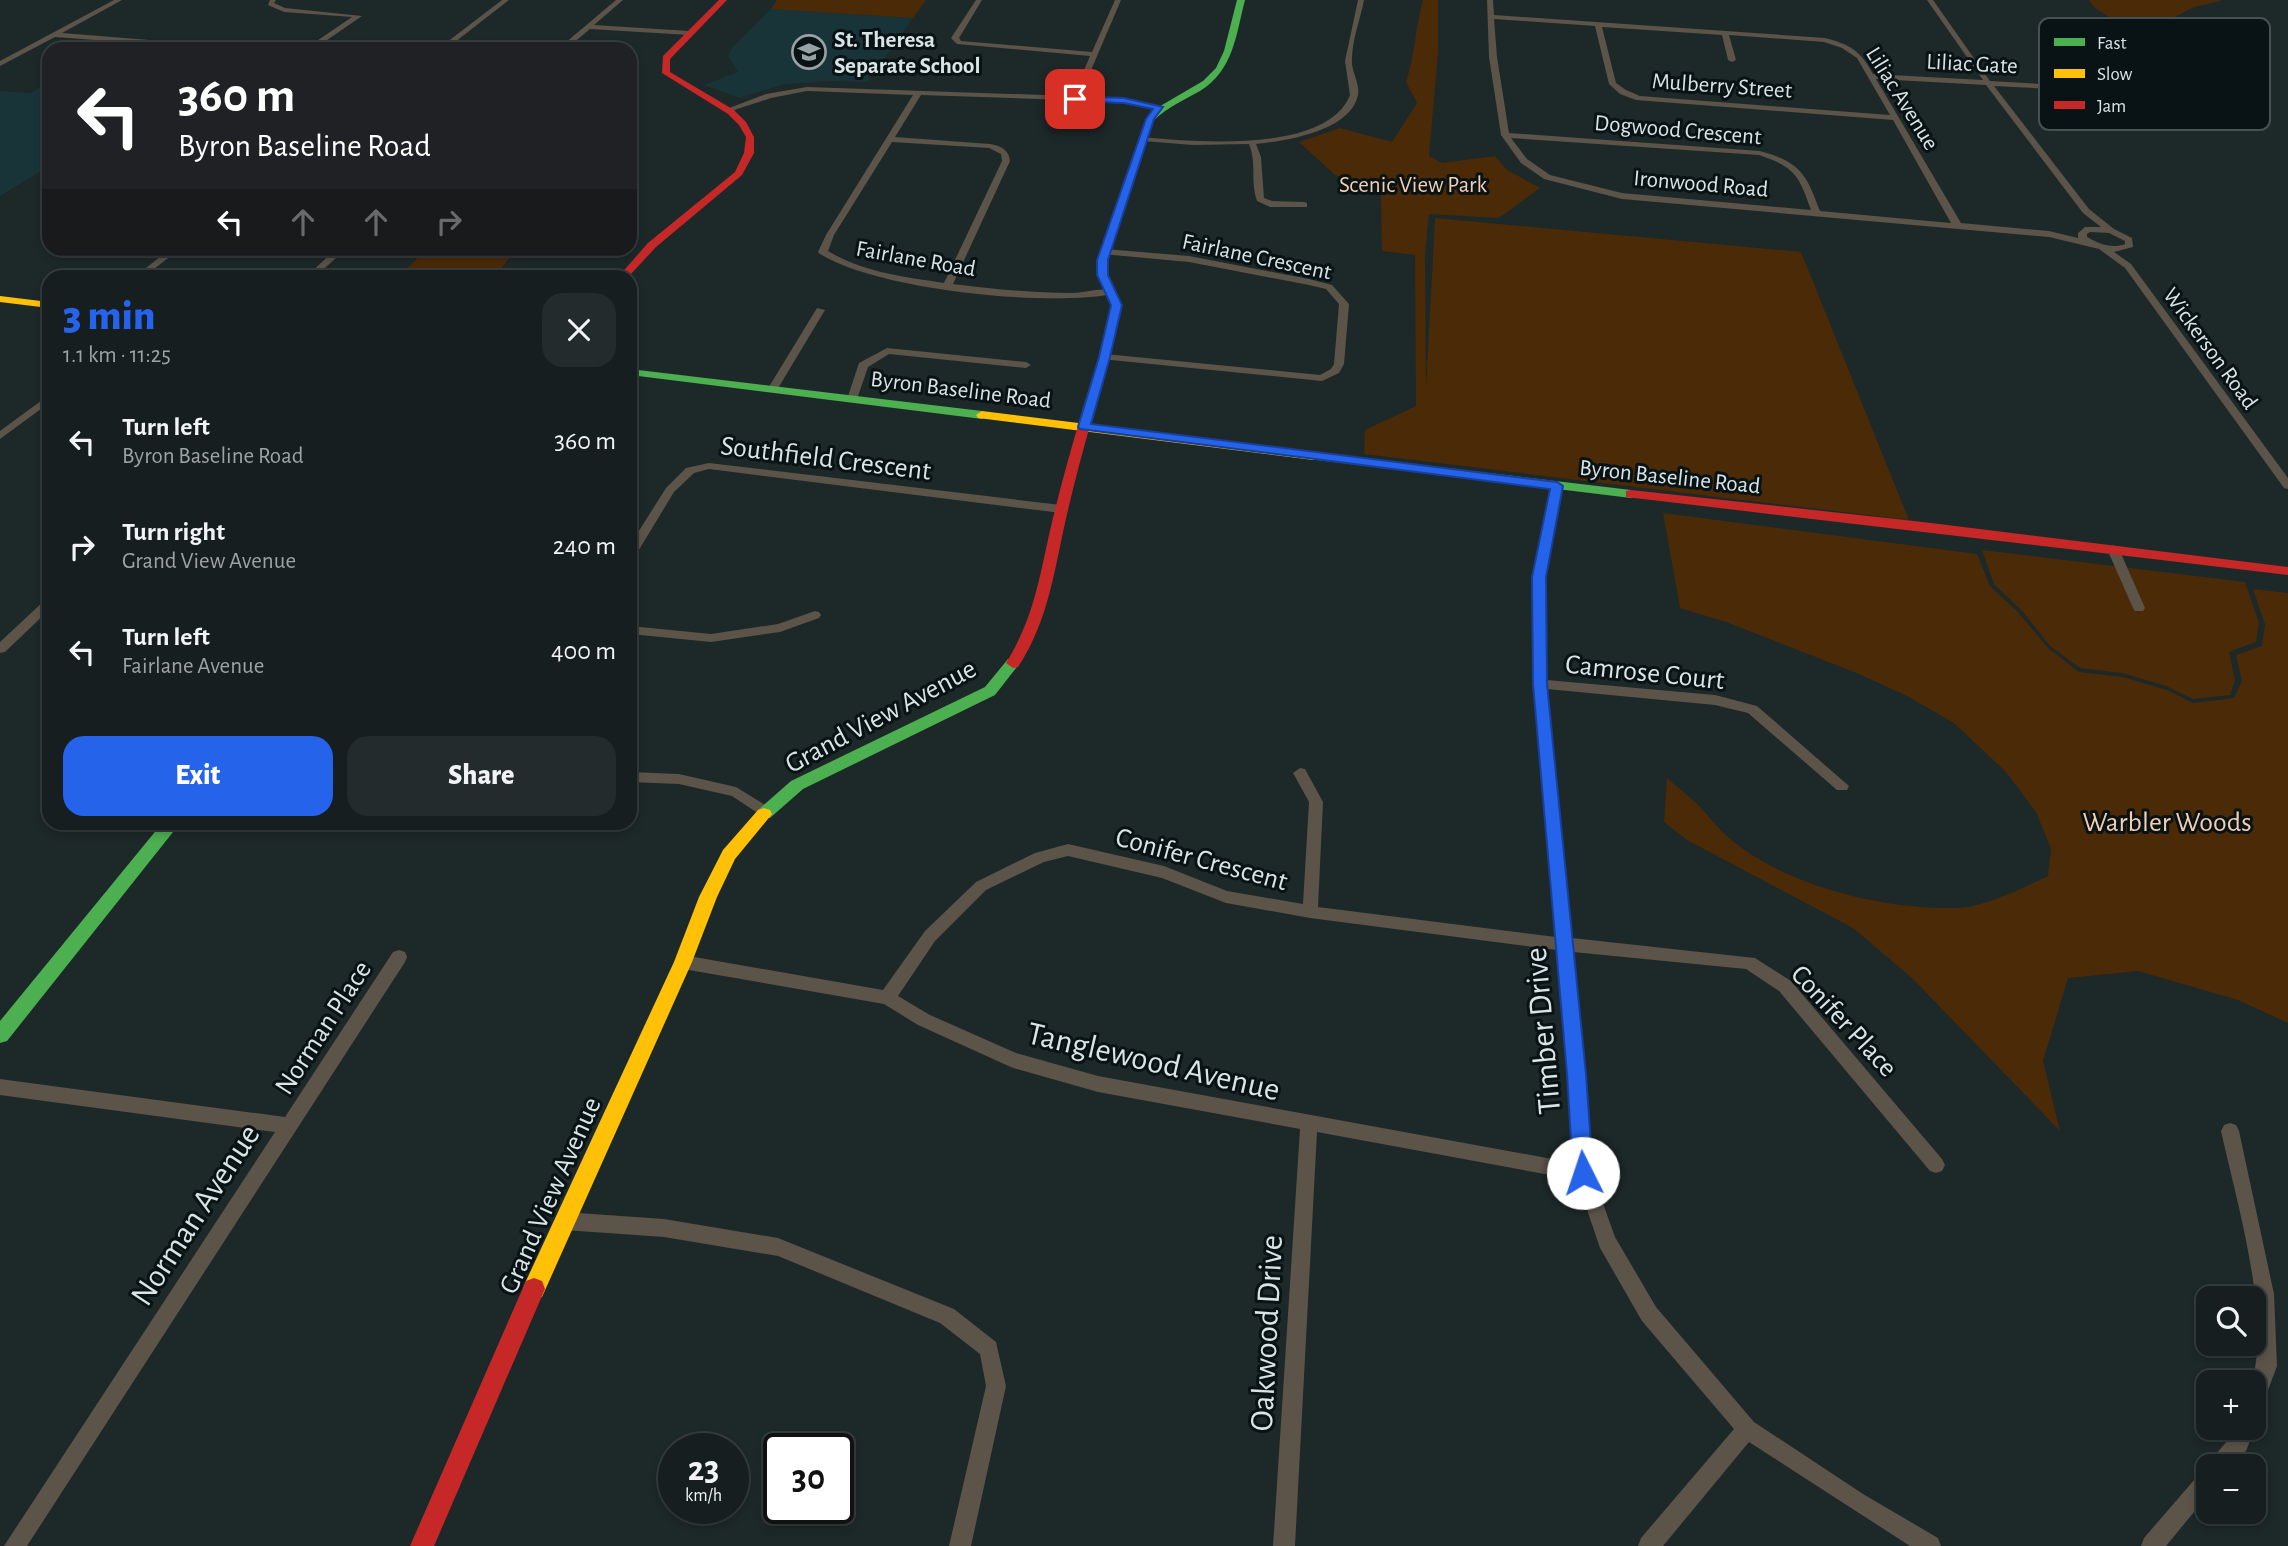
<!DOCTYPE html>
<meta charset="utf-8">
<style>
body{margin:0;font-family:"Alegreya Sans",sans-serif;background:#232b2c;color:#f1f3f6;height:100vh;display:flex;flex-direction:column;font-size:26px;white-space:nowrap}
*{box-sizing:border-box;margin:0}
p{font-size:23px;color:#9ea2a4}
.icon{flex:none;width:38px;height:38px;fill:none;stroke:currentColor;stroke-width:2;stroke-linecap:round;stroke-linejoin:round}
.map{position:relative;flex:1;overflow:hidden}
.panel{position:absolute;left:42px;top:270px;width:595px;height:560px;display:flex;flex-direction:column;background:#161e1f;border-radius:21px;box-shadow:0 4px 10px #0003,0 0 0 2px #353c3d}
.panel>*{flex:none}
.hud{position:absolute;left:42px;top:42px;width:595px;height:214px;border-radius:21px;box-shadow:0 4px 10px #0003,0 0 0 2px #353c3d;background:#202124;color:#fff;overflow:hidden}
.tools{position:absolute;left:2196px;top:1286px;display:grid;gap:14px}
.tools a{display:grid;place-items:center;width:70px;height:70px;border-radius:14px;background:#161e1f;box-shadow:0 4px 10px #0003,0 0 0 2px #353c3d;font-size:35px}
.speed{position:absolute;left:658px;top:1433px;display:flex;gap:14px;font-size:35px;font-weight:700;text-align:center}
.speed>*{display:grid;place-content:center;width:91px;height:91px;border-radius:50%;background:#161e1f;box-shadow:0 4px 10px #0003,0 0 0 2px #353c3d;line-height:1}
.speed small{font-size:18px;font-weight:400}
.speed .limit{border:4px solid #111;border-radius:10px;background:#fff;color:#111}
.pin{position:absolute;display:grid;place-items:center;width:60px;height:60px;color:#fff;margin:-30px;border-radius:14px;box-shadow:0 4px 10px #0006}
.me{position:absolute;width:77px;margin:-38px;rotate:356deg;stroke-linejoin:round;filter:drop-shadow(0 0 5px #0008)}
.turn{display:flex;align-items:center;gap:24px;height:147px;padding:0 21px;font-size:32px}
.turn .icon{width:91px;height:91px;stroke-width:2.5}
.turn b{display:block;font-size:49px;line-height:60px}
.lanes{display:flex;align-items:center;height:66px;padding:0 21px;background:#0003;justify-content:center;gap:35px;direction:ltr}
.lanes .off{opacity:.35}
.round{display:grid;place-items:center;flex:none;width:74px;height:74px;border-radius:21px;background:#232b2c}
.overview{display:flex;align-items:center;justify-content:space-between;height:119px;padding:0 21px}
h1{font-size:42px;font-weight:800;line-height:52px;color:#2563eb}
.action{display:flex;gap:14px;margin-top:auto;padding:14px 21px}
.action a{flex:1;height:80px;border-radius:21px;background:#2563eb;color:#fff;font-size:28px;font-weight:800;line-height:80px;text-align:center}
.action a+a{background:#232b2c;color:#f1f3f6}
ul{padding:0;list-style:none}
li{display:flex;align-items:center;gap:21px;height:105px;padding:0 21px}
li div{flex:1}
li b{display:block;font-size:26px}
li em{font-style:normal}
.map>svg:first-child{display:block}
</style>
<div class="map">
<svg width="2288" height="1546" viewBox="0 0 2288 1546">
<rect width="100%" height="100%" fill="#1d2829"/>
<!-- built -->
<g fill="#193439">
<path d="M771,9l142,9 -46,64 -34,-1 -48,3 -46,14 -35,-13 34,-13 -10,-16 3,-7z"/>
<path d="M49,83v83l-49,30v-105l30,2z"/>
</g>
<!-- green -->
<g fill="#4b2a07">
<path d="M777,0h149l-13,18 -142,-9z"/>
<path d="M1423,0h15v53l-9,103 13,7 53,-7 12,14 33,18 -41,30 -70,-4 -4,41 1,134 9,-171 366,34 108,268 -545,-66 1,-24 51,-24 -1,-151 -33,-4 -1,-56 -46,-20 -36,-33 41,-14 52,14 25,-39 -11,-21c9,-27 9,-54 17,-82z"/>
<path d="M2089,0h135l-30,7 -46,24c-17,-6 -50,-14 -59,-31z"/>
<path d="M427,249v-1l89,1 -20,27h-97z"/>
<path d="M1663,513l314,41 13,32 28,26 30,36 31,24 44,5 44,13 26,13 41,-5 8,-17 -6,-26 26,-9 3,-22 -12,-35 35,4v430l-50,-23 -100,-29 -70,7 -25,83 17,70 -148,-153 -59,-50 -166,-88 -23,-18 3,-44c9,8 19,16 28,24 12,11 21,25 33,35 56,49 157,73 230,71 26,-1 67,-21 90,-32l3,-27 -15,-37 -30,-40 -52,-49 -47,-27 -48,-22 -133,-52 -46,-14z"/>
<path d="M1982,550l263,32 14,41 -3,19 -27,10 6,28 -5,15 -37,4 -27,-13 -44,-13 -42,-5 -30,-22 -27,-34 -29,-28z"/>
</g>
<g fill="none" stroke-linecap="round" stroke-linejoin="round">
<!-- street -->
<g fill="#5c5349" fill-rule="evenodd">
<path d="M114,0h8l-60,33 125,10 4,2 -4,2 -132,-10 -55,29v-5z"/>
<path d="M270,0h6l-2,3 11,5 77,8 -48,33h-9l47,-32 -68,-5 -16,-7z"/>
<path d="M502,0h7l-63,49h-8z"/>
<path d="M616,0h7l-29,25 95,6 3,2 -3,2 -99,-6 -24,20h-8z"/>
<path d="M976,0h6l-23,38 2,3 131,11 23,-52h6l-41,96 44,2 39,9 -4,2 -35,-7 -203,-7 -26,42 95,7c10,2 19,5 20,17l-57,123c40,5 80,9 120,9 12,0 32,-7 42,-1l-2,2c-67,13 -235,-4 -293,-40l-2,-2 8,-17 87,-140 -106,-4 -36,7 -43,14 -4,-2 42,-16 41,-7 266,9 17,-40 -133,-12 -6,-6zM892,142l97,6 12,6 1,7 -58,122c-39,-6 -82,-11 -116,-32l6,-16z"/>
<path d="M1358,0h6c-4,21 -13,42 -12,64 1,10 8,21 6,31 -7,36 -72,46 -102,49l5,13 3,41 8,3 32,1 3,1v4h-37l-13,-6c-7,-19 0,-38 -8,-57l-56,1 -50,-4 -4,-2 4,-2c51,5 184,17 207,-42l-5,-34z"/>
<path d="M1487,0h6l1,15 331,23c26,7 35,12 48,36l110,6 -56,-80h6l57,81 84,5v4h-3l-77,-4 95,123 25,20 18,9 1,9 -19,5 17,12 157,214v11l-4,-1 -159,-220 -26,-19 -50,-12 -427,-38 -78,-20 -23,-16 -20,-28 -12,-78zM1494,19l101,7 14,58 11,10 16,6 257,20 58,103 -131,-12c-14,-38 -20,-49 -60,-60l-251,-18 -12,-76zM1602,27l120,8 6,25 4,2 4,-2 -7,-25 95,7 18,6 15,10 33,57 -250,-19 -14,-6 -10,-7zM1876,79l110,6 97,128 18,14h-16l-7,6v5l-29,-7 -88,-8zM1511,138l248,17c36,12 40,21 52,55l-189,-17 -72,-18 -23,-16zM2090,232l19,1 16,8v3c-13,5 -26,0 -38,-7v-3z"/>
<path d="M171,248h10l-36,28h-9z"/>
<path d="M337,248h10l-31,28h-9z"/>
<path d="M1105,249l84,7 120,23 23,6 17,19 -5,60 -5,9 -17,8 -221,-22 -1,-2 5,-3 215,21 11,-6 3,-5 5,-60 -13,-15 -17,-4 -120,-23 -87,-8v-4z"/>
<path d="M817,308l8,2 -48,80 -1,2h-8l-1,-2z"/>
<path d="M887,348l139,14 5,3 -5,3 -137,-14 -21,13 -11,32 -5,3 -4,-1 -1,-2 12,-36z"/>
<path d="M49,395v8l-49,36v-8z"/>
<path d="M709,463l352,42 6,4 -6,4 -352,-44 -15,4 -20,19 -40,66 -4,1v-14l36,-57 20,-20z"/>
<path d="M1557,483l6,3 -18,91 2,103 168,15 42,11 92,80 -2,4h-10l-89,-77 -33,-8 -168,-16 25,249 183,20 36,23 151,178 3,6 -3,6 -6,2 -6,-2 -151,-180 -33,-22 -173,-17 12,122 7,99 23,64 41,70 98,115 109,72 75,44 3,8h-31l-161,-104 -86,104h-25l3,-8 93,-109 -92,-108 -42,-73 -23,-68 -260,-48 -22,414h-22l27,-417 -202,-37 -85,-24 -95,-43 -34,-21 -201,-35 -6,-2 -2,-5 2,-5 6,-2 200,35 42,-59 51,-49 59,-29 33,-9 96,22 63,25 76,13 6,-102 -16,-29 7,-5 5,1 18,33 -5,105 238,30 -23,-253v-107l18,-91zM1068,856l94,22 64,25 84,15 247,32 12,124 5,89 -476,-87 -82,-23 -86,-38 -32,-19 37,-55 51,-51 58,-28z"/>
<path d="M2113,545l6,4 26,59 -2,3h-8l-2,-3 -26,-59z"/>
<path d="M49,599v11l-44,42 -5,1v-11l45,-42z"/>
<path d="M815,611l4,1 2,3 -2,3 -39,14 -69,10 -81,-8v-8l81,8 67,-10z"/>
<path d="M630,772l49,2 57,13 34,21 2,4 -2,4 -5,2 -33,-22 -53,-12 -49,-2z"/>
<path d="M399,950l6,2 2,5 -2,5 -378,584h-23l271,-414 -275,-37v-16l285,38 108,-165z"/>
<path d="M2230,1123l6,2 3,6 35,163 3,72 -16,43 -7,3v-30h-3c22,-59 -16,-187 -30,-251l3,-6z"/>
<path d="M564,1212l100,7 114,19 176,71 42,33 10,44 -35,160h-22l37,-160 -6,-32 -40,-31 -162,-67 -114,-19 -100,-7 -6,-3 -3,-6 3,-6z"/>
<path d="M2254,1425l1,3 -9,23 -14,15h-23c5,-14 20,-23 26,-38h19z"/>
<path d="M2208,1469v26l-42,51h-25l3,-8 57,-66z"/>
</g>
<!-- fast -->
<g fill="#4caf50" fill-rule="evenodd">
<path d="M1237,0h8c-9,34 -11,70 -45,91 -16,9 -32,16 -46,29l-37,112 -9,2 -1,-2 39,-113 16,-14 41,-24 13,-13 8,-17z"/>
<path d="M630,369l352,42 6,4 -6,4 -352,-44z"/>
<path d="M1313,452l318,38 6,4 -6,4 -322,-39 -2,-3z"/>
<path d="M1013,658l7,5 -25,32 -192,94 -33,29h-12l-2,-4 2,-4 33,-29 194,-94 23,-28z"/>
<path d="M163,822h18l-174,219 -7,2v-22z"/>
</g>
<!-- slow -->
<g fill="#ffc107" fill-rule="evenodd">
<path d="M0,296l49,6v6l-49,-6z"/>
<path d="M982,411l331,41 6,4 -6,4 -335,-42 -2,-3z"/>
<path d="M764,808l6,2 2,4 -37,45 -18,38 -25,65 -150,335 -8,3 -8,-3 -3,-8 3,-8 148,-319 25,-65 24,-47 35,-40z"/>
</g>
<!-- jam -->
<g fill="#c62828" fill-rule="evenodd">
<path d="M719,0h8l-57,59v13l64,38 12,12 8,15v16l-12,22 -86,72 -27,29h-10l29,-33 87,-71 9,-19 2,-16 -7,-12 -11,-11 -66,-41 1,-17z"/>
<path d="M1112,229l5,3 -10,28 1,15 13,30 -4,24c-16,60 -35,120 -49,181 -13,54 -18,109 -50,157l-5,1 -7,-5c32,-52 34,-95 49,-153 15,-61 34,-121 52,-181l4,-24 -13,-30 -1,-15 10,-28z"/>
<path d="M1631,490l292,32 365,45v8l-662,-78v-6z"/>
<path d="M534,1278l8,3 3,8 -111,257h-24l116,-265z"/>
</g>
</g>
<!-- route -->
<path fill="#2563eb" stroke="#184099" stroke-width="2" d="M1075,96l49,2 39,9 -9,12 -46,141v15l14,30 -12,52 -19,67 466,58 6,4 -17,91 1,107 39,390 7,99 -3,7 -7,3 -7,-3 -3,-7 -6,-99 -34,-390 -1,-107 18,-88 -470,-60 -2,-2 21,-70 12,-52 -14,-30v-15l49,-141 7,-10 -29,-6 -52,-2z"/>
<!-- icons -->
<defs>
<g id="school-ring" transform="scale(1.75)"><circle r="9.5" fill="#091214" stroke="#97a2a4" stroke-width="1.5"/><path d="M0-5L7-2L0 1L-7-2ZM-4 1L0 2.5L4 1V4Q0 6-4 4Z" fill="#97a2a4"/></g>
</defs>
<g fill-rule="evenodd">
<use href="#school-ring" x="809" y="52"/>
</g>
<g text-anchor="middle" stroke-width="6" stroke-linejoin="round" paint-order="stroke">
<!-- far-poi labels -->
<g font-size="23" font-weight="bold" fill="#d8e4e6" stroke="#091214" text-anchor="start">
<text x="834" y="47">St. Theresa<tspan x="834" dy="26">Separate School</tspan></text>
</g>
<!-- far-street labels -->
<g font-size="23" fill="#d8e4e6" stroke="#091214">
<text transform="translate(1972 63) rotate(3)" y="8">Liliac Gate</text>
<text transform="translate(1722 85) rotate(4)" y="8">Mulberry Street</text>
<text transform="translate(1903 98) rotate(58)" y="8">Liliac Avenue</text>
<text transform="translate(1678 129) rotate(5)" y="8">Dogwood Crescent</text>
<text transform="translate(1701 183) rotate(5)" y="8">Ironwood Road</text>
<text transform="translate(1257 256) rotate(12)" y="8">Fairlane Crescent</text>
<text transform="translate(916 258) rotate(10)" y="8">Fairlane Road</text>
<text transform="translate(2211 348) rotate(54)" y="8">Wickerson Road</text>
<text transform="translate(961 389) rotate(7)" y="8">Byron Baseline Road</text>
<text transform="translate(1670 476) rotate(6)" y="8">Byron Baseline Road</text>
</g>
<!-- far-park labels -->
<g font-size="23" fill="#f3ceb2" stroke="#091214">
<text x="1413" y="192">Scenic View Park</text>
</g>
<!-- street labels -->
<g font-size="28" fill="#d8e4e6" stroke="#091214">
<text transform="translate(826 457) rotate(7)" y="10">Southfield Crescent</text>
<text transform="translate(1645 671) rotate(6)" y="10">Camrose Court</text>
<text transform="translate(880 715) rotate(-28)" y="10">Grand View Avenue</text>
<text transform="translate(1202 858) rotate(15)" y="10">Conifer Crescent</text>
<text transform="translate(1845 1020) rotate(47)" y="10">Conifer Place</text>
<text transform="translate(322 1027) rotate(-57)" y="10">Norman Place</text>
<text transform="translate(549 1195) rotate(-66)" y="10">Grand View Avenue</text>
</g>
<!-- park labels -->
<g font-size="28" fill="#f3ceb2" stroke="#091214">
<text x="2167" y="831">Warbler Woods</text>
</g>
<!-- near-street labels -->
<g font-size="33" fill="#d8e4e6" stroke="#091214">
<text transform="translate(1541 1031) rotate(-95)" y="12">Timber Drive</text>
<text transform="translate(1154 1060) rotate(13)" y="12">Tanglewood Avenue</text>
<text transform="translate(194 1214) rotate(-57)" y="12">Norman Avenue</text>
<text transform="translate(1265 1333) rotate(-87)" y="12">Oakwood Drive</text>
</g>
</g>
<!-- legend -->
<rect x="2039" y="18" width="231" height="112" rx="10" fill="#091214" stroke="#475153" stroke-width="2"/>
<rect x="2054" y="38" width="31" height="8" fill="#4caf50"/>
<rect x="2054" y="69" width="31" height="9" fill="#ffc107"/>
<rect x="2054" y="101" width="31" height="8" fill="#c62828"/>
<g font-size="19" fill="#d8e4e6">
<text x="2097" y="49">Fast</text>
<text x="2097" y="80">Slow</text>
<text x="2097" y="112">Jam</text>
</g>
</svg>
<div class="tools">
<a><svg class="icon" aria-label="search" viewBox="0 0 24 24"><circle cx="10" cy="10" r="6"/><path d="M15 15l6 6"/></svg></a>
<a>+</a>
<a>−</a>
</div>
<div class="speed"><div>23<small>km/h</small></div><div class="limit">30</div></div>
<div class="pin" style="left:1075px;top:99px;background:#d93025"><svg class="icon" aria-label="arrive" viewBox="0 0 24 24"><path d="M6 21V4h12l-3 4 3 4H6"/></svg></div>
<svg class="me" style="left:1583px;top:1173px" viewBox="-20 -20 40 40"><circle r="19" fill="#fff"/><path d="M0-13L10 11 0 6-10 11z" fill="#2563eb"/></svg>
<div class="hud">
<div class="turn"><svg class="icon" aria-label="left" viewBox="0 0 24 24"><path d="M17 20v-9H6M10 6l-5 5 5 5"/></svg><div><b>360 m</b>Byron Baseline Road</div></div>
<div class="lanes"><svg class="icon" aria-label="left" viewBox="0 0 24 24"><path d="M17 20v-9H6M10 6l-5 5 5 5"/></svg><svg class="icon off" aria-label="ahead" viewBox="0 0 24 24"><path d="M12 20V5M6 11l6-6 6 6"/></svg><svg class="icon off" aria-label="ahead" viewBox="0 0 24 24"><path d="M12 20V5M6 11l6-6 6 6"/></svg><svg class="icon off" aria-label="right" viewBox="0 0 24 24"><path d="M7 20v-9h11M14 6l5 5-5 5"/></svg></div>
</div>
<section class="panel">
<div class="overview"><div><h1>3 min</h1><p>1.1 km · 11:25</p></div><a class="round"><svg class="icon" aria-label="close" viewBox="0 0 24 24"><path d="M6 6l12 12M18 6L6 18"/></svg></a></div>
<ul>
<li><svg class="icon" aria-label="left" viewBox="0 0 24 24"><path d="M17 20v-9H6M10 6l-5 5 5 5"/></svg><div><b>Turn left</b><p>Byron Baseline Road</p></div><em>360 m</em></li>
<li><svg class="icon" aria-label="right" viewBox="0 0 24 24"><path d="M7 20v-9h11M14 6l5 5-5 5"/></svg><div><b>Turn right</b><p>Grand View Avenue</p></div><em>240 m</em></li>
<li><svg class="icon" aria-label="left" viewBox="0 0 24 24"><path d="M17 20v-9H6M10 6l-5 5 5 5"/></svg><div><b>Turn left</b><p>Fairlane Avenue</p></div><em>400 m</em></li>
</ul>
<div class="action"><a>Exit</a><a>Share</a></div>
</section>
</div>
